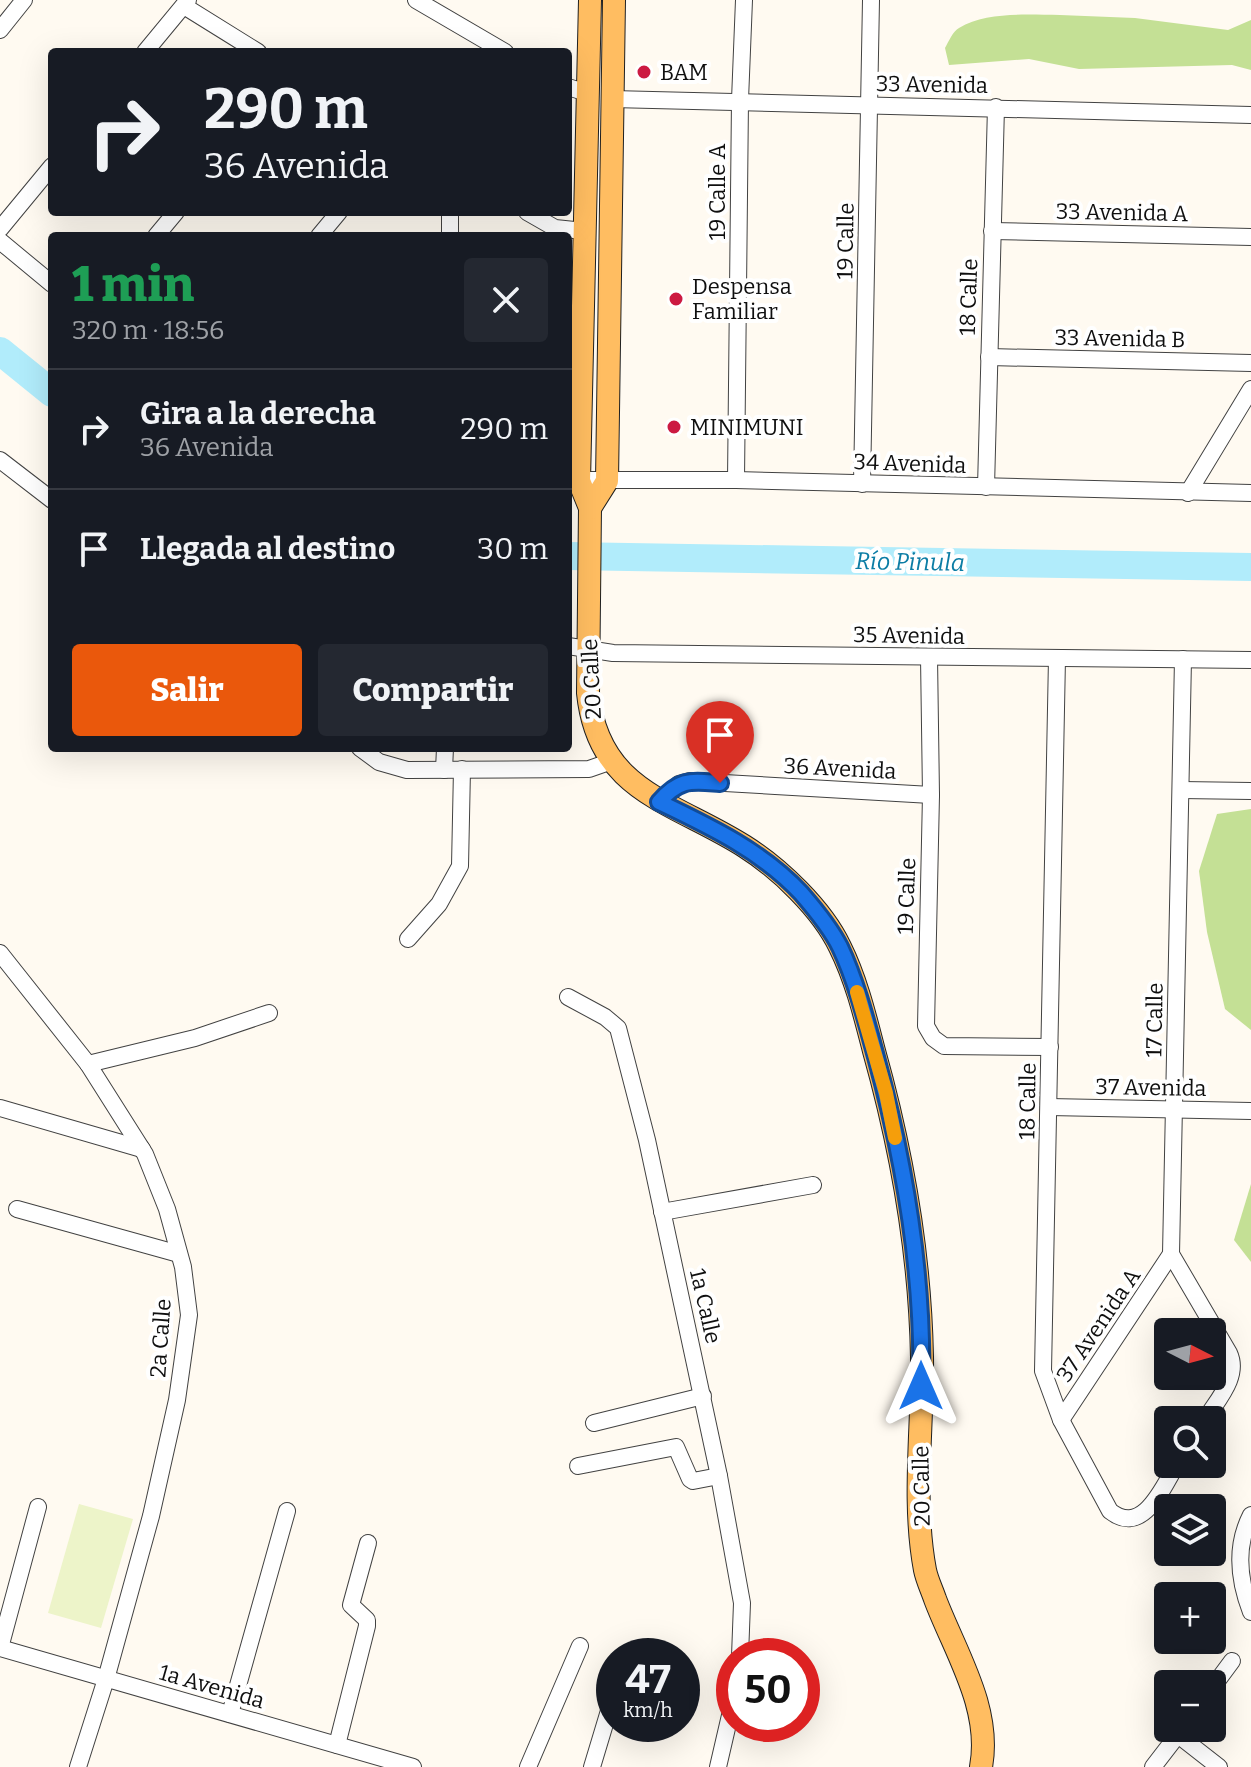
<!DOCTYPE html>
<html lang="es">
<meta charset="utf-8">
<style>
body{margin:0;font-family:Bitter,serif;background:#242831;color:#f1f3f6;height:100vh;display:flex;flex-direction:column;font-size:30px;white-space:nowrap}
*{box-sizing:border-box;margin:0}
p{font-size:26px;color:#9ea1a6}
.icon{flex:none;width:44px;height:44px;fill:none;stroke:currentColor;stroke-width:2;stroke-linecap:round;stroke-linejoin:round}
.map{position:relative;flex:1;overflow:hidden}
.drawer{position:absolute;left:48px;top:232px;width:524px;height:520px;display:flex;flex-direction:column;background:#171b24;border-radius:8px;box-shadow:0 8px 32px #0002}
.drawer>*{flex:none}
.guide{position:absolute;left:48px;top:48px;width:524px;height:168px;border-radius:8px;box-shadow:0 8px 32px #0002;background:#171b24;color:#f1f3f6;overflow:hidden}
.needle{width:52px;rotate:96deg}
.controls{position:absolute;left:1154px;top:1318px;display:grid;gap:16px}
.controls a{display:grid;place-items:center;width:72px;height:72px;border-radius:8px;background:#171b24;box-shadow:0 8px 32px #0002;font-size:40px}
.speed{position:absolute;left:596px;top:1638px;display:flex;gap:16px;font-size:40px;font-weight:700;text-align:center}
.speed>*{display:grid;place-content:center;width:104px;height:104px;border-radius:50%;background:#171b24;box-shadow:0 8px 32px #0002;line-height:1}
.speed small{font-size:20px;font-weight:400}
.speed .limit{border:12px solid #d22;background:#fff;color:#111}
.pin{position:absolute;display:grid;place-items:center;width:68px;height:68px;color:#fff;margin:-82px -34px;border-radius:50% 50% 50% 0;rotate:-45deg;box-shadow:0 0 8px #0007}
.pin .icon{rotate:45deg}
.me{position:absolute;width:88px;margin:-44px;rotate:0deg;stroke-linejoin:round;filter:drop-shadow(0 0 6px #0008)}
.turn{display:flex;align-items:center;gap:28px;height:168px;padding:0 24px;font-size:36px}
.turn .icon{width:104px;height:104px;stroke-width:2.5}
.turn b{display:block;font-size:56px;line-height:68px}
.round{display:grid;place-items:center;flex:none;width:84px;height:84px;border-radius:8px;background:#242831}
.head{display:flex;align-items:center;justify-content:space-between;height:136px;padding:0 24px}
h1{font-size:48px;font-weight:800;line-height:60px;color:#1e9e55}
.cta{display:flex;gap:16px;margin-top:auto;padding:16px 24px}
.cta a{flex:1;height:92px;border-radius:8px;background:#ea580c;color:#fff;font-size:32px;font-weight:800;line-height:92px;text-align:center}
.cta a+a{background:#242831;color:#f1f3f6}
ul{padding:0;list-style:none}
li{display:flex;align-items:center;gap:24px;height:120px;padding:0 24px;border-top:2px solid #363941}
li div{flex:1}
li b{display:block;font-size:30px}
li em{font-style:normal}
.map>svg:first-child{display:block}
</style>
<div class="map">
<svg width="1251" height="1767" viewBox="0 0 1251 1767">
<rect width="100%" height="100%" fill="#fffaf1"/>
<!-- forest -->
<g fill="#c4e095">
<path d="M1060,15l75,3 93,12 23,-10v50l-19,-5 -153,4 -50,-10 -80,6 -4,-17c4,-7 8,-17 14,-20 28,-17 70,-13 101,-13z"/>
<path d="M1251,809v221l-26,-21 -18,-77 -8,-61 18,-57z"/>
<path d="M1251,1184v78l-17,-22z"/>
</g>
<!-- pitch -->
<path fill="#edf4c9" d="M79,1504l54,15 -32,109 -53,-15z"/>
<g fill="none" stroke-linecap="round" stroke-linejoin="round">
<!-- river -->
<g stroke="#b1ecfb" stroke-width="28">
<path d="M0,351l52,42"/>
<path d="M568,556l683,11"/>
</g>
<!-- minor casing -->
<g stroke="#424242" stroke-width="18">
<g id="minor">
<path d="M416,0l89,52"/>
<path d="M184,6l74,46"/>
<path d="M0,30l24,-30"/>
<path d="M145,52l43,-52"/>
<path d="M568,87l19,6"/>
<path d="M612,99l639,16"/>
<path d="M527,212l28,16 29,3"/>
<path d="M0,229l52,-63"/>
<path d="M992,231l259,6"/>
<path d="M156,236l20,-24"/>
<path d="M319,236l20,-24"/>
<path d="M450,236v-24"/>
<path d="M0,241l52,43"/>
<path d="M989,357l262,6"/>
<path d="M0,460l52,40"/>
<path d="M568,480h168l515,13"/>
<path d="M736,480l4,-380 4,-100"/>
<path d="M862,484l9,-484"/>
<path d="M986,487l10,-380"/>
<path d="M1188,493l63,-104"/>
<path d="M568,646l45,7 638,7"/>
<path d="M929,657l2,138 -5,231 7,12 11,8 106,1"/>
<path d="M1057,658l-14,713 18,49 49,91c33,26 53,-24 67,-47"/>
<path d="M1183,659l-12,595 58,99c11,24 -12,47 -24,67"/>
<path d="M360,748l19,14 28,8 182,-1 23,-8"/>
<path d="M444,770l1,-22"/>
<path d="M1181,790l70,1"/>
<path d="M659,802l20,-18 11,-3 241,14"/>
<path d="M408,939l31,-35 21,-38 2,-97"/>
<path d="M0,953l88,111 57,90 22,55 16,58 6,48 -12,85 -26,116 -45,163 -28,88"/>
<path d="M568,997l37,20 13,11 29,112 72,336 23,127 -2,53"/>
<path d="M88,1064l107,-26 74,-25"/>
<path d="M1049,1107l202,4"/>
<path d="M0,1108l142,41"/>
<path d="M17,1209l162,45"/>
<path d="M662,1212l151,-27"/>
<path d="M1061,1420l110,-166"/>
<path d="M594,1423l109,-27"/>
<path d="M578,1466l98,-19 14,32 3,2 26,-5"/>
<path d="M1251,1515c-16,31 -12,66 0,97"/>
<path d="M0,1648l413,119"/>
<path d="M0,1648l38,-141"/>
<path d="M1212,1688l20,-27"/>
<path d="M230,1714l57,-203"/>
<path d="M1178,1735l41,32"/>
<path d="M337,1745l30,-119v-6l-16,-15 17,-62"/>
<path d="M528,1767l52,-121"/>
<path d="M592,1767l22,-73"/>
<path d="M718,1767l16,-69"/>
<path d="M1153,1767l30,-39"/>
</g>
</g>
<!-- major casing -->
<g stroke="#202020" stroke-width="24">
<g id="major">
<path d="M590,0l-11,481 11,27 -2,185c10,99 85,108 156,153 35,22 78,63 96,101 16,32 25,69 34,104 28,100 46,202 48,306 1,70 -10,144 3,213 2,10 7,20 10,29 20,53 57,109 46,168"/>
<path d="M590,508l17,-27 7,-481"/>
</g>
</g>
<!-- minor -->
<use href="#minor" stroke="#fff" stroke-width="16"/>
<!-- major -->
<use href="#major" stroke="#ffbd61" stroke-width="22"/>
</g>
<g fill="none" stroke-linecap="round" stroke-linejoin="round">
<!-- route casing -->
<g stroke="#114b97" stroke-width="20">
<path id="route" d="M720,783c-29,-2 -40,-5 -61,19 50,24 103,49 142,91 13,15 30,36 39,54 16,34 26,73 36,110 29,107 48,217 45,329"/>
</g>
<!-- route -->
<use href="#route" stroke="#1a73e8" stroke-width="14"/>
<!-- slow -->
<path stroke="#f59e0b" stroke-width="14" d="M857,992l29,101 9,45"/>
</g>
<!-- markers -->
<g fill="#cc1a42" stroke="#fff" stroke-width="3">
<circle cx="644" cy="72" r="8"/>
<circle cx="676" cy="299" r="8"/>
<circle cx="674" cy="427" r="8"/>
</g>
<g text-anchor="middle" stroke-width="8" stroke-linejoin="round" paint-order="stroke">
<!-- poi labels -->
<g font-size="22" fill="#0f0f0f" stroke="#fff" text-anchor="start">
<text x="660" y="80">BAM</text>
<text x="692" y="294">Despensa<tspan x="692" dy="25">Familiar</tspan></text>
<text x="690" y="435">MINIMUNI</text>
</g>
<!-- street labels -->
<g font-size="22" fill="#0f0f0f" stroke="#fff">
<text transform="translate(932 84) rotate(1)" y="8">33 Avenida</text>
<text transform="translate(717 192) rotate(-90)" y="8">19 Calle A</text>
<text transform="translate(1122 212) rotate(1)" y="8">33 Avenida A</text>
<text transform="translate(845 241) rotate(-89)" y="8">19 Calle</text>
<text transform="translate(968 297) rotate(-88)" y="8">18 Calle</text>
<text transform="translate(1120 338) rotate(1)" y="8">33 Avenida B</text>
<text transform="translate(910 463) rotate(2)" y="8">34 Avenida</text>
<text transform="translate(909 635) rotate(1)" y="8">35 Avenida</text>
<text transform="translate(591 679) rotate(-93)" y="8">20 Calle</text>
<text transform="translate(840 768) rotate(3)" y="8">36 Avenida</text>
<text transform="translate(906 896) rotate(-88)" y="8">19 Calle</text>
<text transform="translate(1154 1020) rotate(-89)" y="8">17 Calle</text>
<text transform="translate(1151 1087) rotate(1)" y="8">37 Avenida</text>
<text transform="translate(1027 1101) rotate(-89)" y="8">18 Calle</text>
<text transform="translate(706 1306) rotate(77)" y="8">1a Calle</text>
<text transform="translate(1098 1325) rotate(-56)" y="8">37 Avenida A</text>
<text transform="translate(160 1338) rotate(-86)" y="8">2a Calle</text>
<text transform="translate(921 1486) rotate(-91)" y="8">20 Calle</text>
<text transform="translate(212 1686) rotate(16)" y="8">1a Avenida</text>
</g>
<!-- water labels -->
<g font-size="24" font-style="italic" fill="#0c7da5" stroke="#fff">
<text transform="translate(910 562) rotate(1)" y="8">Río Pinula</text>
</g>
</g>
</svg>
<div class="controls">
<a><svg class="needle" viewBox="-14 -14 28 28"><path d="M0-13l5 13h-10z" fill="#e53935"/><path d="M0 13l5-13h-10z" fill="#9ea1a6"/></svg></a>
<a><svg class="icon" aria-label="search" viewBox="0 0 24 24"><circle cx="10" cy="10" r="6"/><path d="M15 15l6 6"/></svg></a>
<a><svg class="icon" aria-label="layers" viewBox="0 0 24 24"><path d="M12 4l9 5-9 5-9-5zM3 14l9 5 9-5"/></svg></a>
<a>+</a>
<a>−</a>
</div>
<div class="speed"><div>47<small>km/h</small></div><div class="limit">50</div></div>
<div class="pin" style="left:720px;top:783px;background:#d93025"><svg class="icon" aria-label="arrive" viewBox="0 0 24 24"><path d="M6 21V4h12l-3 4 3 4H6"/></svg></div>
<svg class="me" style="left:921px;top:1386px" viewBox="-20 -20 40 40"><path d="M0-17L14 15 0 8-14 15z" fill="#1a73e8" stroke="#fff" stroke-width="4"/></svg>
<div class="guide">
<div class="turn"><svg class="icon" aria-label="right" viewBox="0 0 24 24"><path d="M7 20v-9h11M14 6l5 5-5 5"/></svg><div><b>290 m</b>36 Avenida</div></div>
</div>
<section class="drawer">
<div class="head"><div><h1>1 min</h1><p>320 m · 18:56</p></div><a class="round"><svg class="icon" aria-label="close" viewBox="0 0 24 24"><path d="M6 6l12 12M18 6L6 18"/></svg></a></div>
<ul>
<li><svg class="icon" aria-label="right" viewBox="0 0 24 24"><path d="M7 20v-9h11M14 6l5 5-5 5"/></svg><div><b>Gira a la derecha</b><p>36 Avenida</p></div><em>290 m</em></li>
<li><svg class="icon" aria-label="arrive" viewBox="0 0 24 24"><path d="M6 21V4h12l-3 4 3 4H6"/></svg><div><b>Llegada al destino</b></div><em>30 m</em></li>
</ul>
<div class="cta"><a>Salir</a><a>Compartir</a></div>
</section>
</div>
